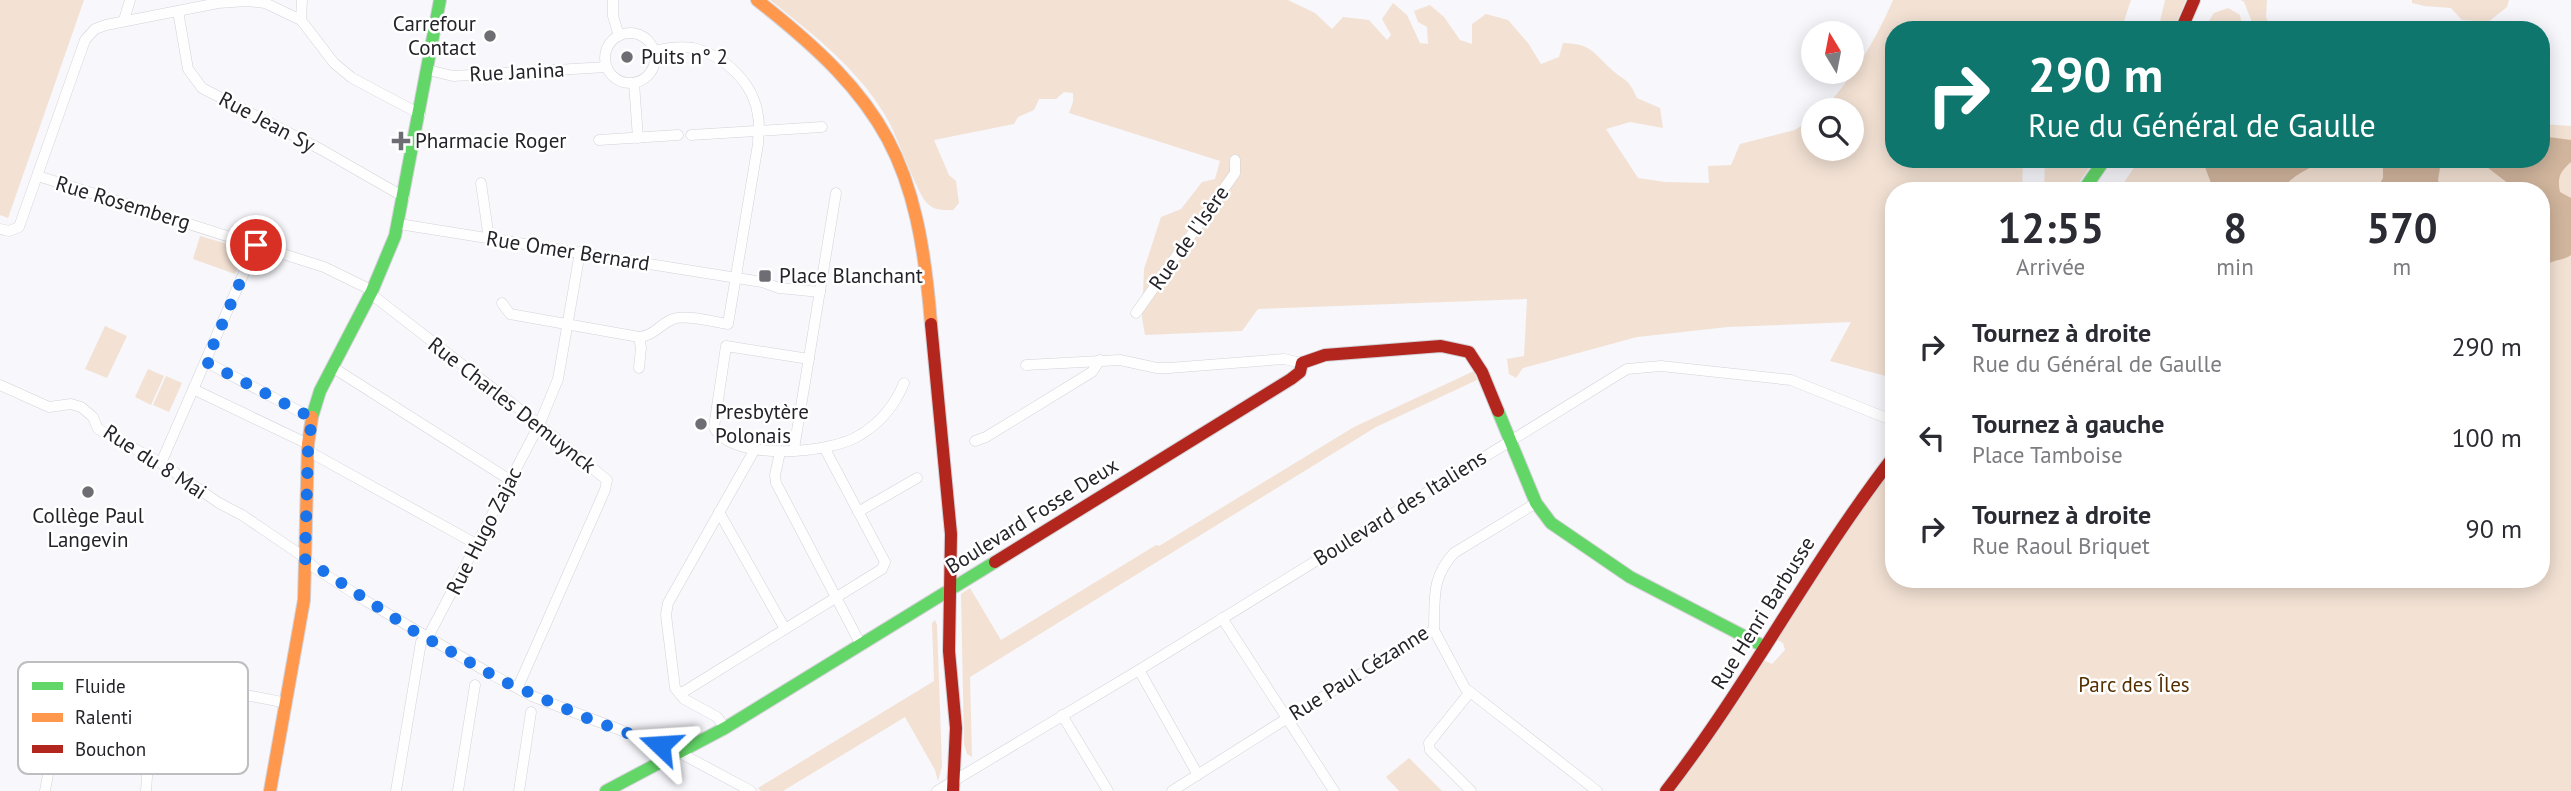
<!DOCTYPE html>
<html lang="fr">
<meta charset="utf-8">
<style>
body{margin:0;font-family:"PT Sans",sans-serif;background:#f7f7f7;color:#2b2b33;height:100vh;display:flex;flex-direction:column;font-size:26px;white-space:nowrap}
*{box-sizing:border-box;margin:0}
p{font-size:23px;color:#7c7c81}
.icon{flex:none;width:38px;height:38px;fill:none;stroke:currentColor;stroke-width:2;stroke-linecap:round;stroke-linejoin:round}
.map{position:relative;flex:1;overflow:hidden}
.details{position:absolute;left:1885px;top:182px;width:665px;height:406px;display:flex;flex-direction:column;background:#fff;border-radius:28px;box-shadow:0 4px 18px #0003}
.details>*{flex:none}
.top-card{position:absolute;left:1885px;top:21px;width:665px;height:147px;border-radius:28px;box-shadow:0 4px 18px #0003;background:#0f766e;color:#fff;overflow:hidden}
.needle{width:46px;rotate:350deg}
.controls{position:absolute;left:1801px;top:21px;display:grid;gap:14px}
.controls a{display:grid;place-items:center;width:63px;height:63px;border-radius:50%;background:#fff;box-shadow:0 4px 18px #0003;font-size:35px}
.pin{position:absolute;display:grid;place-items:center;width:60px;height:60px;color:#fff;margin:-30px;border:4px solid #fff;border-radius:50%;box-shadow:0 2px 7px #0007}
.me{position:absolute;width:77px;margin:-38px;rotate:290deg;stroke-linejoin:round;filter:drop-shadow(0 0 5px #0008)}
.turn{display:flex;align-items:center;gap:24px;height:147px;padding:0 28px;font-size:32px}
.turn .icon{width:91px;height:91px;stroke-width:2.5}
.turn b{display:block;font-size:49px;line-height:60px}
.eta{display:flex;justify-content:space-evenly;align-items:center;height:119px;text-align:center}
.eta b{font-size:42px;font-weight:700;line-height:49px}
ul{padding:0;list-style:none}
li{display:flex;align-items:center;gap:21px;height:91px;padding:0 28px}
li div{flex:1}
li b{display:block;font-size:26px}
li em{font-style:normal}
.map>svg:first-child{display:block}
</style>
<div class="map">
<svg width="2571" height="791" viewBox="0 0 2571 791">
<rect width="100%" height="100%" fill="#f7f7fc"/>
<!-- green -->
<g fill="#f3e2d4">
<path d="M0,0h84l-76,218 -8,-3z"/>
<path d="M770,0h518l27,13 17,16 11,-12 26,3 18,20 4,-5 -9,-16 11,-16 14,12 13,28 8,1 -1,-17 -9,-5 -4,-11 16,-6 14,12 16,23 12,4v-20l14,-10 22,6 20,23 13,21 18,-7 4,-14c29,1 29,9 48,26 15,14 16,7 26,29l23,10 3,20 -33,-6 -24,7 32,49 27,4 44,1 -1,-17 23,-1 9,-21 55,-14 18,-12v31h39v-39h-28c30,-36 50,-66 69,-110h238l-10,30h-227v129h129l-1,32h-128l-1,187 -63,-17 21,-39 -123,5 -91,10 -114,31 -7,10 -7,-4 -2,-15 17,-3 3,-57 -269,10 -16,22 -97,4 -3,-17 2,-49 17,-52 20,-8 21,-27 13,-3 5,-18 -151,-48 4,-11v-9l-9,-1 -8,7h-17l-5,11 -16,7 -4,7 -80,16 15,35 7,6 3,22 -6,7c-9,0 -18,1 -25,-6 -10,-8 -30,-65 -39,-82 -28,-51 -75,-87 -119,-122z"/>
<path d="M2165,0h21l-13,30h-15z"/>
<path d="M2241,0h26l-1,17 5,13h-16l-11,-28z"/>
<path d="M2412,0h97l-2,7 -19,15 -26,-2 -11,-12 -27,-2 -12,-3z"/>
<path d="M2228,8l12,7 3,15h-40l11,-17z"/>
<path d="M2541,124l30,2v665h-899l89,-132 11,5 13,-14 -2,-7 -8,-4 70,-112 48,-65 1,117h647v-388h-423l22,-32h401z"/>
<path d="M2045,159h50l-22,32h-29z"/>
<path d="M200,236l45,13 -10,25 -42,-15z"/>
<path d="M105,326l22,10 -20,42 -22,-9z"/>
<path d="M148,369l16,7 -13,29 -16,-8z"/>
<path d="M1474,371l3,9 -101,47 -406,250 2,80 -5,-3 -3,-10 -3,-150 9,-6 31,52 155,-95 3,1 195,-119z"/>
<path d="M166,376l16,7 -13,29 -16,-7z"/>
<path d="M935,620l2,5 5,141 -4,15 -3,-11 -30,-53 -122,74h-22l-3,-3 176,-107 -2,-58z"/>
<path d="M1409,758l33,33h-43l-13,-14z"/>
</g>
<!-- water -->
<g fill="#d1b59d">
<path d="M2541,136l30,4v22c-11,10 -14,15 -11,30l11,6v57c-8,6 -17,4 -24,10l3,6 -9,11v-91h-23l-35,-27 -15,-5h73z"/>
<path d="M2202,159h128c-17,7 -39,16 -49,32h-67z"/>
<path d="M2376,159h73l-9,9 -2,12 3,11h-65l7,-13v-13z"/>
</g>
<g fill="none" stroke-linecap="round" stroke-linejoin="round">
<!-- street casing -->
<g stroke="#d3d2d7" stroke-width="11">
<g id="street">
<path d="M613,0v16l6,20"/>
<path d="M178,11l10,58 14,19 120,62 82,47"/>
<path d="M124,20l6,-20"/>
<path d="M301,20l1,-20"/>
<circle cx="630" cy="58" r="25"/>
<path d="M428,70l25,6 154,-9"/>
<path d="M634,83l4,55"/>
<path d="M691,135l131,-8"/>
<path d="M599,140l79,-5"/>
<path d="M38,176l286,91 41,20"/>
<path d="M481,183l8,56"/>
<path d="M399,224l363,58 17,6 41,4"/>
<path d="M0,229l9,2 10,-4 66,-187 10,-11 11,-4 112,-22 29,-2 18,2 36,17 33,43 18,15 68,36"/>
<path d="M371,294l156,121 80,65 -2,10 -87,197"/>
<path d="M502,303l8,11 129,23c15,-1 21,-13 34,-18 11,-5 42,3 55,5l30,-180c0,-9 2,-19 0,-28 -4,-33 -34,-61 -65,-68 -12,-2 -27,0 -39,3"/>
<path d="M1136,313l99,-140v-13"/>
<path d="M809,359l-83,-13 -12,81c17,35 118,27 146,8 20,-12 35,-30 44,-52"/>
<path d="M206,362l106,56"/>
<path d="M1026,365l94,-5 37,8h12l115,-9 18,4"/>
<path d="M332,367l178,113"/>
<path d="M639,368l2,-20 -2,-11"/>
<path d="M0,385l49,22 22,-3 10,3 12,10 5,12 63,34 58,40 23,12 59,40 14,13 51,33 123,72 43,23 148,57 71,38"/>
<path d="M195,390l113,54"/>
<path d="M975,441l11,-4 106,-65 8,-12"/>
<path d="M794,449l42,-256"/>
<path d="M308,451l170,94"/>
<path d="M780,452l-5,23 1,8 84,160"/>
<path d="M161,463l95,-218"/>
<path d="M719,512l66,117"/>
<path d="M858,512l59,-34"/>
<path d="M1222,618l112,173"/>
<path d="M1434,630l31,58 132,103"/>
<path d="M1139,670l59,105"/>
<path d="M1470,692l-41,51 1,7 41,41"/>
<path d="M680,694l202,-125 3,-7 -60,-113"/>
<path d="M1062,715l46,76"/>
<path d="M725,728l-8,-11 -33,-18 -9,-11 -9,-73 2,-12 87,-154"/>
<path d="M45,791l14,-78 5,-6 8,-1 83,14"/>
<path d="M146,791c1,-17 6,-85 17,-95 16,-15 101,2 123,7"/>
<path d="M396,791l25,-149 7,-5 111,-212 19,-46 22,-127"/>
<path d="M458,791l17,-106"/>
<path d="M519,791l12,-79"/>
<path d="M937,791l202,-121 488,-301 34,-3 130,14 103,41"/>
<path d="M1172,791l114,-72 148,-89c1,-32 -3,-52 20,-77l82,-50"/>
</g>
</g>
<!-- fast casing -->
<g stroke="#d3d2d7" stroke-width="14">
<g id="fast">
<path d="M2083,191l22,-32"/>
<path d="M1498,411l38,92 15,20 79,54 135,70"/>
<path d="M312,417l8,-26 52,-100 23,-55 45,-236"/>
<path d="M606,791l119,-63 270,-166"/>
</g>
</g>
<!-- slow casing -->
<g stroke="#d3d2d7" stroke-width="14">
<g id="slow">
<path d="M757,0c129,101 161,161 174,324"/>
<path d="M270,791l34,-191 4,-156 4,-27"/>
</g>
</g>
<!-- jam casing -->
<g stroke="#d3d2d7" stroke-width="14">
<g id="jam">
<path d="M2181,30l13,-30"/>
<path d="M931,324l20,210 -2,117 7,77 -3,63"/>
<path d="M995,562l296,-183 9,-7 2,-9 23,-8 116,-9 28,6 13,20 16,39"/>
<path d="M1666,791c83,-107 145,-228 228,-335"/>
</g>
</g>
<!-- street -->
<use href="#street" stroke="#fefeff" stroke-width="10"/>
<!-- fast -->
<use href="#fast" stroke="#63d668" stroke-width="12"/>
<!-- slow -->
<use href="#slow" stroke="#ff974d" stroke-width="12"/>
<!-- jam -->
<use href="#jam" stroke="#b3261e" stroke-width="12"/>
</g>
<g fill="none" stroke-linecap="round" stroke-linejoin="round">
<!-- route -->
<path stroke="#1a73e8" stroke-width="12" stroke-dasharray="0 21.6" d="M256,245l-50,117 106,56 -4,33 -3,108 109,72 89,50 86,38 71,26"/>
</g>
<!-- markers -->
<g fill="#6e6d74" stroke="#fff" stroke-width="2.5">
<circle cx="490" cy="36" r="7"/>
<circle cx="627" cy="57" r="7"/>
<path d="M397.5 130.5h7v7h7v7h-7v7h-7v-7h-7v-7h7z"/>
<rect x="758" y="269" width="14" height="14" rx="3.5"/>
<circle cx="701" cy="424" r="7"/>
<circle cx="88" cy="492" r="7"/>
</g>
<g text-anchor="middle" stroke-width="5" stroke-linejoin="round" paint-order="stroke">
<!-- poi labels -->
<g font-size="21" fill="#25232a" stroke="#fff" text-anchor="start">
<text x="476" y="31" text-anchor="end">Carrefour<tspan x="476" dy="24">Contact</tspan></text>
<text x="641" y="64">Puits n° 2</text>
<text x="415" y="148">Pharmacie Roger</text>
<text x="779" y="283">Place Blanchant</text>
<text x="715" y="419">Presbytère<tspan x="715" dy="24">Polonais</tspan></text>
<text x="88" y="523" text-anchor="middle">Collège Paul<tspan x="88" dy="24">Langevin</tspan></text>
</g>
<!-- street labels -->
<g font-size="21" fill="#25232a" stroke="#fff">
<text transform="translate(517 72) rotate(-3)" y="7">Rue Janina</text>
<text transform="translate(267 122) rotate(28)" y="7">Rue Jean Sy</text>
<text transform="translate(123 203) rotate(17)" y="7">Rue Rosemberg</text>
<text transform="translate(1189 238) rotate(-55)" y="7">Rue de l'Isère</text>
<text transform="translate(568 251) rotate(9)" y="7">Rue Omer Bernard</text>
<text transform="translate(512 405) rotate(38)" y="7">Rue Charles Demuynck</text>
<text transform="translate(155 462) rotate(33)" y="7">Rue du 8 Mai</text>
<text transform="translate(1400 508) rotate(-32)" y="7">Boulevard des Italiens</text>
<text transform="translate(1032 516) rotate(-32)" y="7">Boulevard Fosse Deux</text>
<text transform="translate(484 531) rotate(-63)" y="7">Rue Hugo Zajac</text>
<text transform="translate(1763 613) rotate(-58)" y="7">Rue Henri Barbusse</text>
<text transform="translate(1359 673) rotate(-32)" y="7">Rue Paul Cézanne</text>
</g>
<!-- park labels -->
<g font-size="21" fill="#562f00" stroke="#fff">
<text x="2134" y="692">Parc des Îles</text>
</g>
</g>
<!-- legend -->
<rect x="18" y="662" width="230" height="112" rx="10" fill="#fff" stroke="#bebdbf" stroke-width="2"/>
<rect x="32" y="682" width="31" height="8" fill="#63d668"/>
<rect x="32" y="713" width="31" height="9" fill="#ff974d"/>
<rect x="32" y="745" width="31" height="8" fill="#b3261e"/>
<g font-size="19" fill="#25232a">
<text x="75" y="693">Fluide</text>
<text x="75" y="724">Ralenti</text>
<text x="75" y="756">Bouchon</text>
</g>
</svg>
<div class="controls">
<a><svg class="needle" viewBox="-14 -14 28 28"><path d="M0-13l5 13h-10z" fill="#e53935"/><path d="M0 13l5-13h-10z" fill="#7c7c81"/></svg></a>
<a><svg class="icon" aria-label="search" viewBox="0 0 24 24"><circle cx="10" cy="10" r="6"/><path d="M15 15l6 6"/></svg></a>
</div>
<div class="pin" style="left:256px;top:245px;background:#d93025"><svg class="icon" aria-label="arrive" viewBox="0 0 24 24"><path d="M6 21V4h12l-3 4 3 4H6"/></svg></div>
<svg class="me" style="left:660px;top:745px" viewBox="-20 -20 40 40"><path d="M0-17L14 15 0 8-14 15z" fill="#1a73e8" stroke="#fff" stroke-width="4"/></svg>
<div class="top-card">
<div class="turn"><svg class="icon" aria-label="right" viewBox="0 0 24 24"><path d="M7 20v-9h11M14 6l5 5-5 5"/></svg><div><b>290 m</b>Rue du Général de Gaulle</div></div>
</div>
<section class="details">
<div class="eta">
<div><b>12:55</b><p>Arrivée</p></div>
<div><b>8</b><p>min</p></div>
<div><b>570</b><p>m</p></div>
</div>
<ul>
<li><svg class="icon" aria-label="right" viewBox="0 0 24 24"><path d="M7 20v-9h11M14 6l5 5-5 5"/></svg><div><b>Tournez à droite</b><p>Rue du Général de Gaulle</p></div><em>290 m</em></li>
<li><svg class="icon" aria-label="left" viewBox="0 0 24 24"><path d="M17 20v-9H6M10 6l-5 5 5 5"/></svg><div><b>Tournez à gauche</b><p>Place Tamboise</p></div><em>100 m</em></li>
<li><svg class="icon" aria-label="right" viewBox="0 0 24 24"><path d="M7 20v-9h11M14 6l5 5-5 5"/></svg><div><b>Tournez à droite</b><p>Rue Raoul Briquet</p></div><em>90 m</em></li>
</ul>
</section>
</div>
